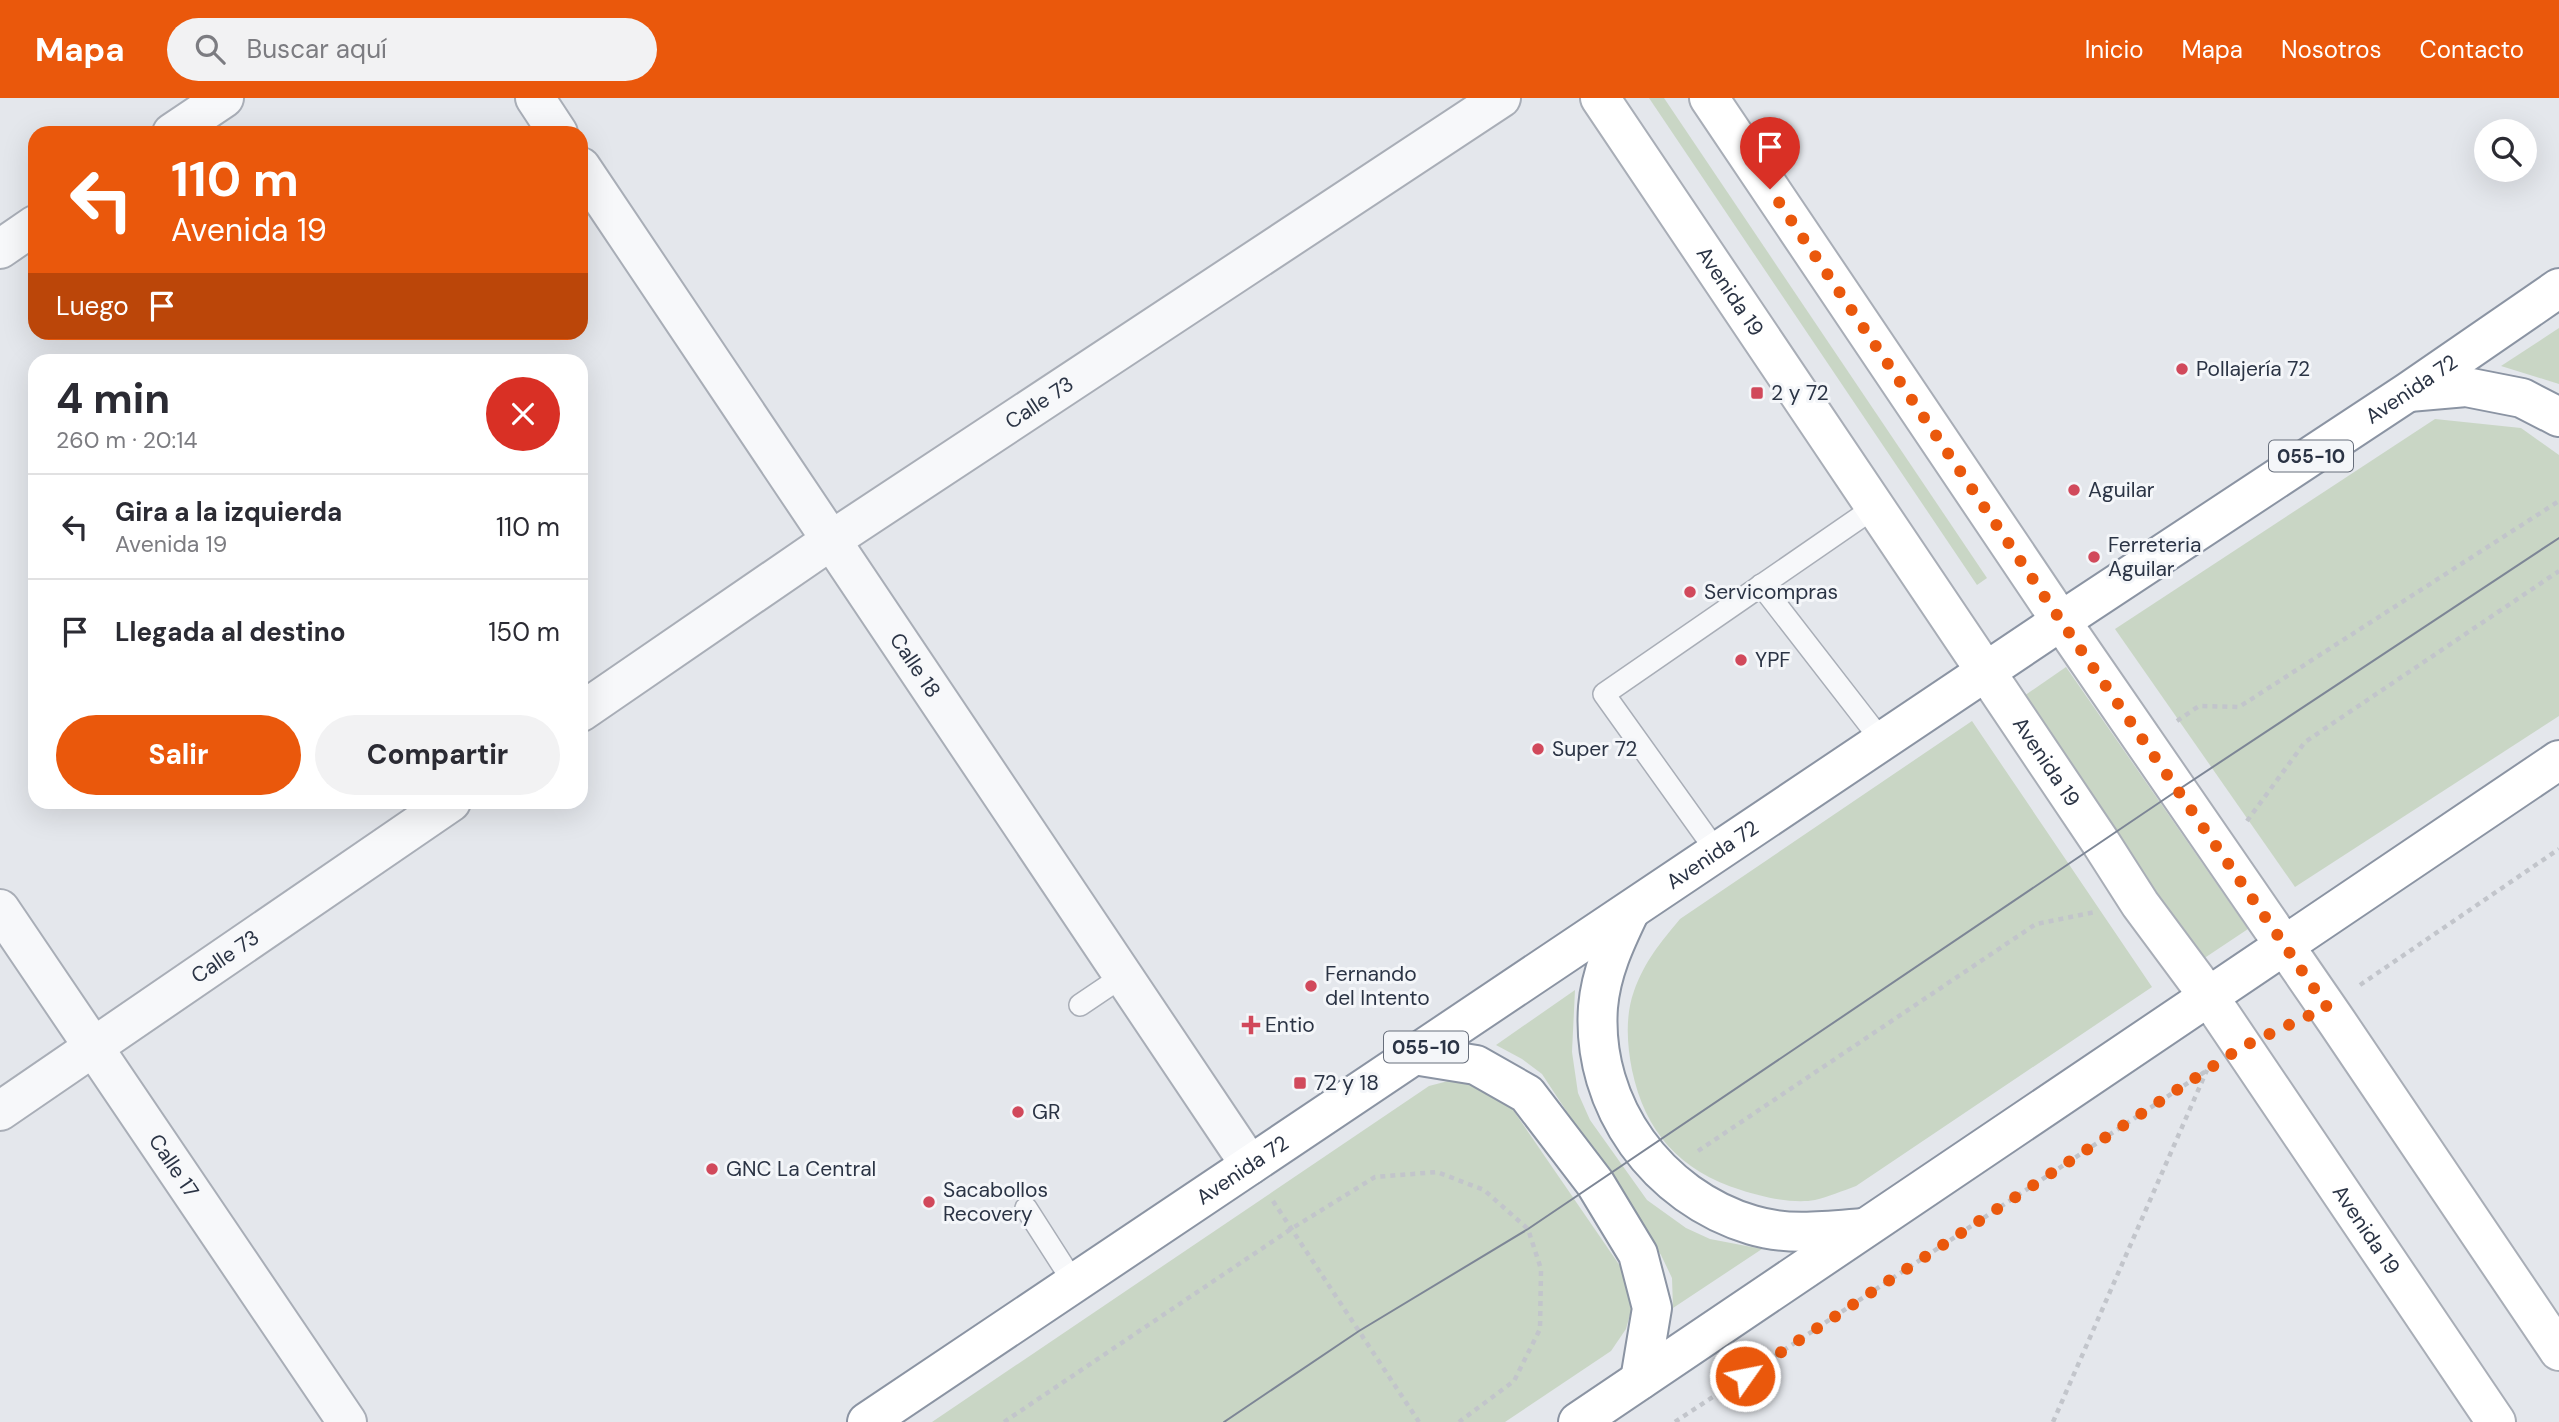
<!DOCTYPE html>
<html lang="es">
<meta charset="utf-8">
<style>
body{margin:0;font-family:"DM Sans",sans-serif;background:#f2f2f3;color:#2b2b33;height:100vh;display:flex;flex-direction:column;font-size:26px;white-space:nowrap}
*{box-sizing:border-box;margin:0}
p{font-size:23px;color:#7c7c81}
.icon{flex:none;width:38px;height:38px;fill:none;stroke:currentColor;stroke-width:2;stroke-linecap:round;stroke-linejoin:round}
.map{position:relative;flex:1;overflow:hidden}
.details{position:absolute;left:28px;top:256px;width:560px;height:455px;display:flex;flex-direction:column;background:#fff;border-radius:21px;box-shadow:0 7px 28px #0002}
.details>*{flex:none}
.banner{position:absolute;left:28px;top:28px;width:560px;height:214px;border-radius:21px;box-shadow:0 7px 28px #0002;background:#ea580c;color:#fff;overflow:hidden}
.fabs{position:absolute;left:2474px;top:21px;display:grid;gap:14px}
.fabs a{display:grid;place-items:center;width:63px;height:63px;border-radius:50%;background:#fff;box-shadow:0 7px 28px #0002;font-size:35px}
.pin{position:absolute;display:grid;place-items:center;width:60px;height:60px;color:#fff;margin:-72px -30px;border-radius:50% 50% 50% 0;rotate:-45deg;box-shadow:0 0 7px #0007}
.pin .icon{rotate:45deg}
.me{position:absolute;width:77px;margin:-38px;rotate:57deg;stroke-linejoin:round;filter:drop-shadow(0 0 5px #0008)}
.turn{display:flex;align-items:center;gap:24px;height:147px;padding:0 28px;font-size:32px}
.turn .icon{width:91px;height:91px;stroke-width:2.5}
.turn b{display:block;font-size:49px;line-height:60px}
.then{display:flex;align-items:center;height:66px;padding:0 28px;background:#0003;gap:14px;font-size:26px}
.round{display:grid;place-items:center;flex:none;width:74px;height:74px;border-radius:37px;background:#f2f2f3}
.summary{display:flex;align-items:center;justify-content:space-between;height:119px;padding:0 28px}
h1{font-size:42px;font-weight:700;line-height:52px}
.button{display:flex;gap:14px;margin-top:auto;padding:14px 28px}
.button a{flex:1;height:80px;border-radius:42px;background:#ea580c;color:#fff;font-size:28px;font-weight:700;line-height:80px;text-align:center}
.button a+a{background:#f2f2f3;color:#2b2b33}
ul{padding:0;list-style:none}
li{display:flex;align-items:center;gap:21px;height:105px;padding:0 28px;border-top:2px solid #e1e1e2}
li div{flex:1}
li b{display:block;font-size:26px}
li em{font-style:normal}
header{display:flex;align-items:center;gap:42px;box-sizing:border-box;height:98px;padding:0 35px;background:#ea580c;color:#fff}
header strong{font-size:33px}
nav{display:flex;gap:38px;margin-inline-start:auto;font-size:24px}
.search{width:490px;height:63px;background:#f2f2f3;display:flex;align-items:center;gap:18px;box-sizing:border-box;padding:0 24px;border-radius:38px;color:#7c7c81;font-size:26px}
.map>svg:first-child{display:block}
</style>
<header>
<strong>Mapa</strong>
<div class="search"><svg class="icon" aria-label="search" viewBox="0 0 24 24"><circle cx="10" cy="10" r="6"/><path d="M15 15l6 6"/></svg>Buscar aquí</div>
<nav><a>Inicio</a><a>Mapa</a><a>Nosotros</a><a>Contacto</a></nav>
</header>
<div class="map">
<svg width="2559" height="1324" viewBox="0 0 2559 1324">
<rect width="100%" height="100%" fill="#e4e7ec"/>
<!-- green -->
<g fill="#c9d6c5">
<path d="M1649,0h15l323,480 -10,7z"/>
<path d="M2559,230v56l-58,-18z"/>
<path d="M2435,321l86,9 38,27v261l-264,171 -180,-258z"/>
<path d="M2066,569l182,262 -45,30 -182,-261z"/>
<path d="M1972,623l180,266 -296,199c-14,5 -28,11 -41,14 -22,4 -53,-3 -74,-10 -61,-19 -96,-58 -109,-120 -5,-25 -7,-54 2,-79 11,-30 26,-48 46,-72z"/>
<path d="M1575,892l-3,62 6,41 12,27 57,80 39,28 24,11 52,10 -89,59 -1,-30 -11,-23 -119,-181 -20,-15 -26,-14z"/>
<path d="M1452,982l36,7 21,17 120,175 4,25 -7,25 -15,22 -106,71h-573l497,-336z"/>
</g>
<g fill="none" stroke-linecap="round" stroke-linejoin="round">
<!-- service casing -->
<g stroke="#a9aeb7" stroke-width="24">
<g id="service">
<path d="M1761,487l121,156"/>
<path d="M1717,754l-113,-158 271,-187"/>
<path d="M1080,907l43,-29"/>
<path d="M1026,1110l48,75"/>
</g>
</g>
<!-- minor casing -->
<g stroke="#a9aeb7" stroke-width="42">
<g id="minor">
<path d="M535,0l23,35"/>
<path d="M172,35l52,-35"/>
<path id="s1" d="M581,69l669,998"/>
<path d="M0,151l35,-24"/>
<path id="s2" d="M581,614l249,-171 671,-443"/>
<path id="s3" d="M0,811l347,513"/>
<path id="s4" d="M0,1013l451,-309"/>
</g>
</g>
<!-- secondary casing -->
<g stroke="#a9aeb7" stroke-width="42">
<g id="secondary">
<path id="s5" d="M1600,0l501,745 39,61 69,93 287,425"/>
<path d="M1709,0l352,523 276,401 222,329"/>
</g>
</g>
<!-- trunk casing -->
<g stroke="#8b94a3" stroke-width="42">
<g id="trunk">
<path d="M2409,294l57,-5 56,11 37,19"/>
<path d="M1630,813c-15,31 -29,61 -32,96 -7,99 60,190 154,218 36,11 74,6 111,3"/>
<path d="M1414,957l62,10 51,29 68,89 43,71 14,54 -12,72"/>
<path id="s6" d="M867,1324l1194,-801 347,-229 151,-104"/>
<path d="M1578,1324l981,-662"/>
</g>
</g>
<!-- path -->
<g stroke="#c2c5cb" stroke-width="4.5" stroke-dasharray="5 5" stroke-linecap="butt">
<path d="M2177,623l22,-15 40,1 320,-206"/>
<path d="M2247,723l58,-79 254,-171"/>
<path d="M2360,887l199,-136"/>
<path d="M1698,1053l338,-227 59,-12"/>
<path d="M1273,1103l146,221"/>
<path d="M1004,1324l287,-193 84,-52 62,-5 47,18 44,39 13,40 -1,60 -26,52 -55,41"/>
<path d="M1675,1324l534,-353"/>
<path d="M2053,1324l154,-352"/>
</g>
<!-- service -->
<use href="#service" stroke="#f7f8fa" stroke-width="21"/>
<!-- minor -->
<use href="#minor" stroke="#f7f8fa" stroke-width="38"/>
<!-- secondary -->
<use href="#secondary" stroke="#fff" stroke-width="38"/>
<!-- trunk -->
<use href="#trunk" stroke="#fff" stroke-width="38"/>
<!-- tram -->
<path stroke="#7d8696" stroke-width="2" d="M1224,1324l135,-91 169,-102 650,-439 381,-252"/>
</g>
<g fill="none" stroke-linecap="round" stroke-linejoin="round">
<!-- route -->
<path stroke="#ea580c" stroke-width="12" stroke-dasharray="0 21.6" d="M1745,1278l497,-329 85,-40 -266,-386 -291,-432"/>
</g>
<!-- markers -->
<g fill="#d1495b" stroke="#f4f6f9" stroke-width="2.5">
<circle cx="2182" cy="271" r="7"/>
<rect x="1750" y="288" width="14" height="14" rx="3.5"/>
<circle cx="2074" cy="392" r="7"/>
<circle cx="2094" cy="459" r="7"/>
<circle cx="1690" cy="494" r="7"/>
<circle cx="1741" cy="562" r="7"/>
<circle cx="1538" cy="651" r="7"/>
<circle cx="1311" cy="888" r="7"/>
<path d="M1247.5 916.5h7v7h7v7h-7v7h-7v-7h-7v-7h7z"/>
<rect x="1293" y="978" width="14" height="14" rx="3.5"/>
<circle cx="1018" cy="1014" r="7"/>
<circle cx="712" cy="1071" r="7"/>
<circle cx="929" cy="1104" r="7"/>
</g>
<g text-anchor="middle" stroke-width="6" stroke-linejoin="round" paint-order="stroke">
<!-- shield labels -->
<g fill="#f4f6f9" stroke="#676e7b" stroke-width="2">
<rect x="2269" y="342.5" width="84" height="31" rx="5"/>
<rect x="1384" y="933.5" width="84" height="31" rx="5"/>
</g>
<g font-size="19" font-weight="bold" fill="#2b3445">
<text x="2311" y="365">055-10</text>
<text x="1426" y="956">055-10</text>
</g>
<!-- street labels -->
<g font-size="21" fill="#2b3445" stroke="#f4f6f9">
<text dy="7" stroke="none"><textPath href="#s5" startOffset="233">Avenida 19</textPath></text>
<text dy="7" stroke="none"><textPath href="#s6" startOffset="1858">Avenida 72</textPath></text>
<text dy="7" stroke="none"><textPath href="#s2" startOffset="553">Calle 73</textPath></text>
<text dy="7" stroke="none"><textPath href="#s1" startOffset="600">Calle 18</textPath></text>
<text dy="7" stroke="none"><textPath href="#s5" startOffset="800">Avenida 19</textPath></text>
<text dy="7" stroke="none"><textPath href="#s6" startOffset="1018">Avenida 72</textPath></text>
<text dy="7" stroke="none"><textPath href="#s4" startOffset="273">Calle 73</textPath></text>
<text dy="7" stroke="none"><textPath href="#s3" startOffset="310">Calle 17</textPath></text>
<text dy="7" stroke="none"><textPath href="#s6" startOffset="452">Avenida 72</textPath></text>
<text dy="7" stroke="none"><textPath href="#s5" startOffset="1367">Avenida 19</textPath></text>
</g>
<!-- poi labels -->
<g font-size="21" fill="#2b3445" stroke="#f4f6f9" text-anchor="start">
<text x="2196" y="278">Pollajería 72</text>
<text x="1771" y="302">2 y 72</text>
<text x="2088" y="399">Aguilar</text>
<text x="2108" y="454">Ferreteria<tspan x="2108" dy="24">Aguilar</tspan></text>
<text x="1704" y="501">Servicompras</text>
<text x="1755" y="569">YPF</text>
<text x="1552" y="658">Super 72</text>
<text x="1325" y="883">Fernando<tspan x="1325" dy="24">del Intento</tspan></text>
<text x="1265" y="934">Entio</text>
<text x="1314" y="992">72 y 18</text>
<text x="1032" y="1021">GR</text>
<text x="726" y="1078">GNC La Central</text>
<text x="943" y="1099">Sacabollos<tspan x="943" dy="24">Recovery</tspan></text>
</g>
</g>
</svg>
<div class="fabs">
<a><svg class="icon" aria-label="search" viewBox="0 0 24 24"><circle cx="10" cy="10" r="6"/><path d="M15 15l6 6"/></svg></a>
</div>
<div class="pin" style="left:1770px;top:91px;background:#d93025"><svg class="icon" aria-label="arrive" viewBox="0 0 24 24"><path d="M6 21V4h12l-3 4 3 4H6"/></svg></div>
<svg class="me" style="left:1745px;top:1278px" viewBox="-20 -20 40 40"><circle r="17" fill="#ea580c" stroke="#fff" stroke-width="3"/><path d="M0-11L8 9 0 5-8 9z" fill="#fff"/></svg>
<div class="banner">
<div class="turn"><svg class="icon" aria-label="left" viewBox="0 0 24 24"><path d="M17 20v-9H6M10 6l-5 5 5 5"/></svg><div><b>110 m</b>Avenida 19</div></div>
<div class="then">Luego<svg class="icon" aria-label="arrive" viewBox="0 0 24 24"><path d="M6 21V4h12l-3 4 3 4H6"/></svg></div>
</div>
<section class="details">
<div class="summary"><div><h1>4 min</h1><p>260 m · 20:14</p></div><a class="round" style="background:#d93025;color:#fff"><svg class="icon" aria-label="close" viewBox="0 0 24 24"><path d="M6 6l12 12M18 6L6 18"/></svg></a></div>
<ul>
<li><svg class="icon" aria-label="left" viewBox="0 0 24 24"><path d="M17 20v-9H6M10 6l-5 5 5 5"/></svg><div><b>Gira a la izquierda</b><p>Avenida 19</p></div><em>110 m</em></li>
<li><svg class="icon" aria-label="arrive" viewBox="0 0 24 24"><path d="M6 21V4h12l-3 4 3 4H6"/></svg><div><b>Llegada al destino</b></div><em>150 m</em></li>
</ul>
<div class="button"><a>Salir</a><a>Compartir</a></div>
</section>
</div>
